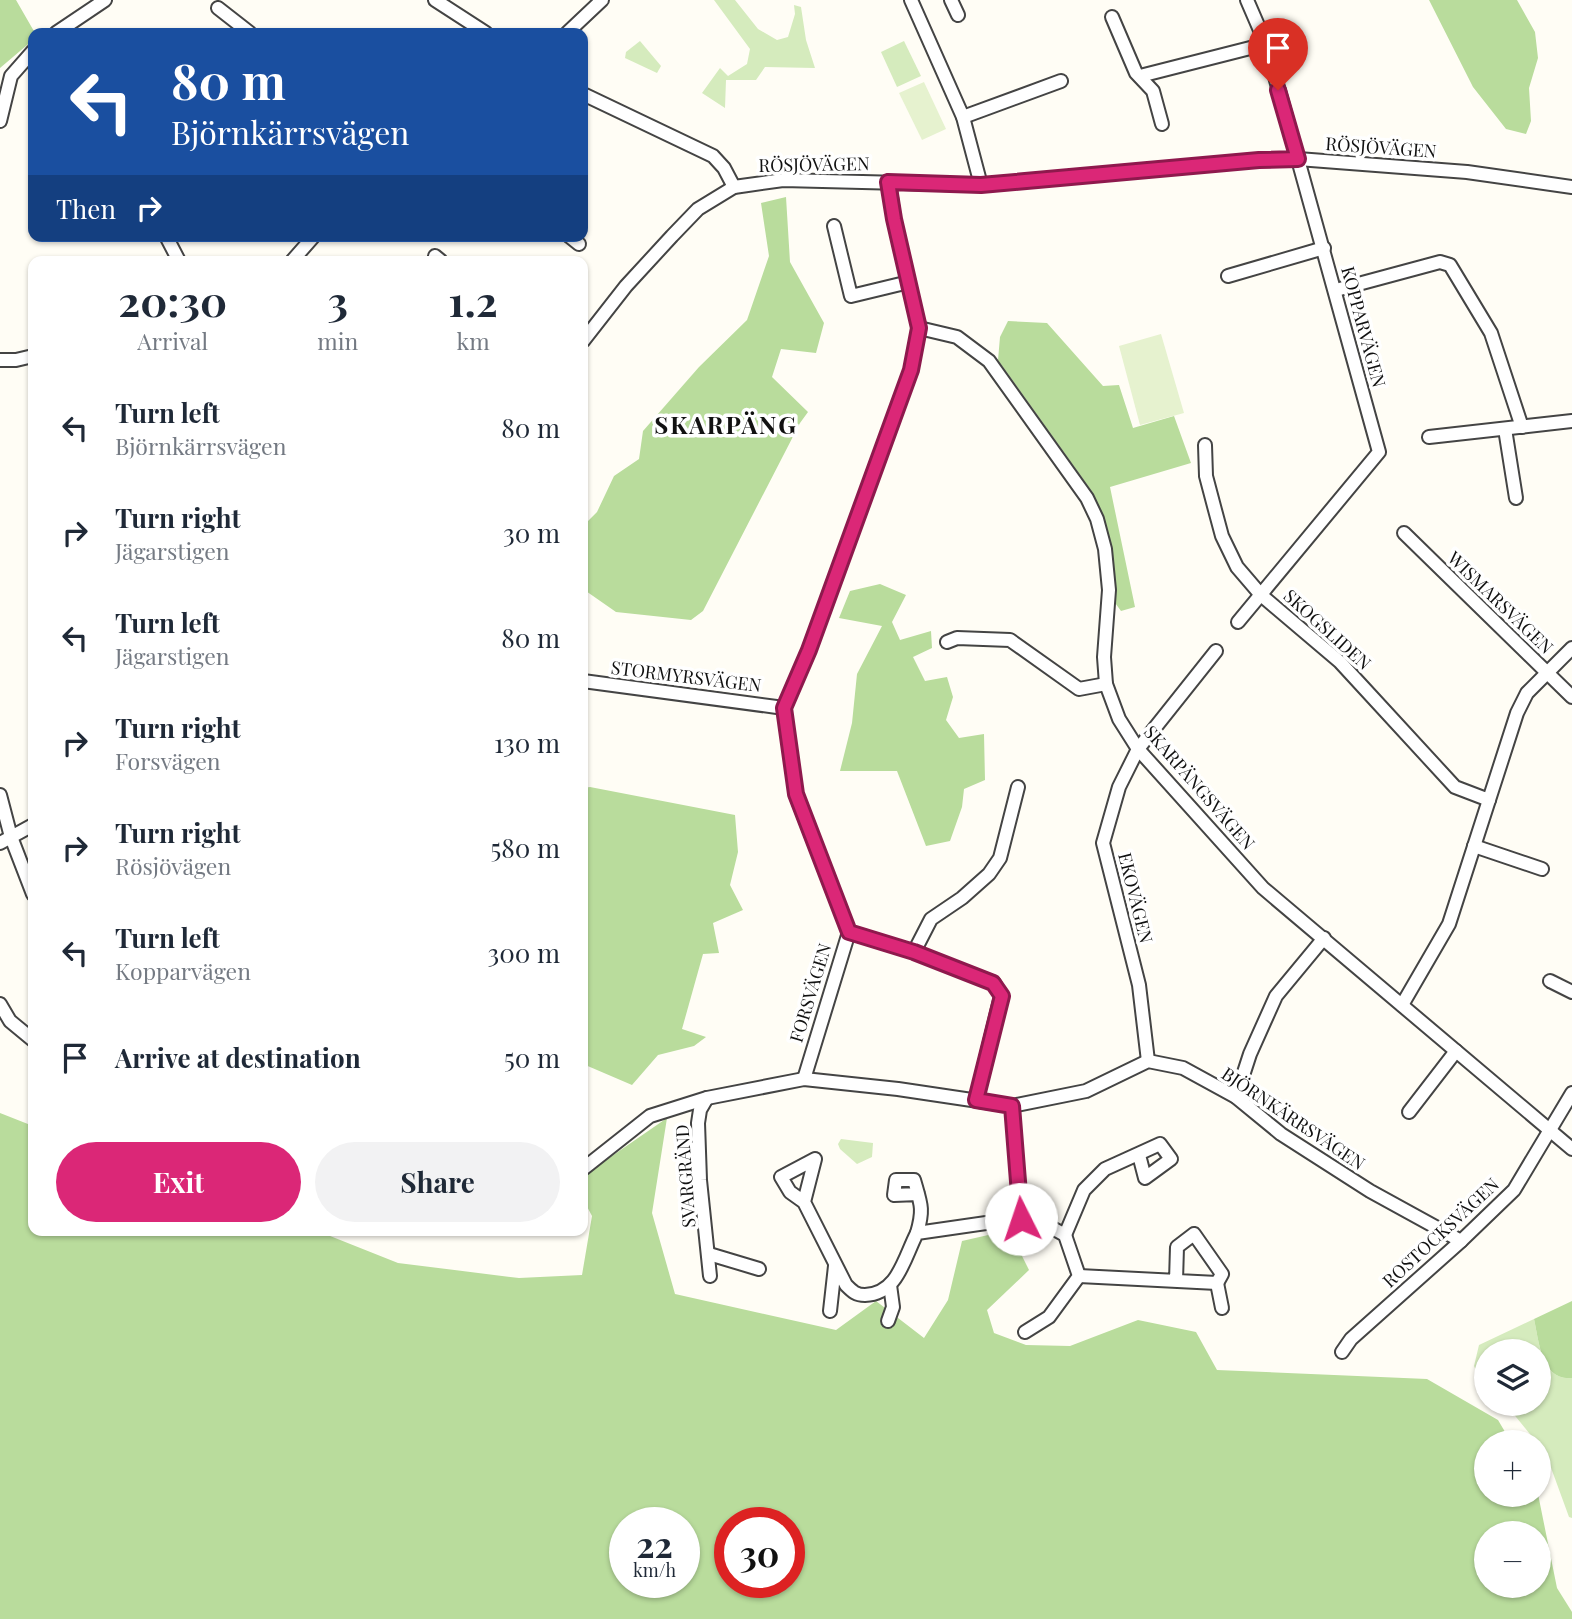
<!DOCTYPE html>
<meta charset="utf-8">
<style>
body{margin:0;font-family:"Playfair Display",serif;background:#f2f2f3;color:#1f2937;height:100vh;display:flex;flex-direction:column;font-size:26px;white-space:nowrap}
*{box-sizing:border-box;margin:0}
p{font-size:23px;color:#747a83}
.icon{flex:none;width:38px;height:38px;fill:none;stroke:currentColor;stroke-width:2;stroke-linecap:round;stroke-linejoin:round}
.map{position:relative;flex:1;overflow:hidden}
.drawer{position:absolute;left:28px;top:256px;width:560px;height:980px;display:flex;flex-direction:column;background:#fff;border-radius:14px;box-shadow:0 2px 5px #0004}
.drawer>*{flex:none}
.guide{position:absolute;left:28px;top:28px;width:560px;height:214px;border-radius:14px;box-shadow:0 2px 5px #0004;background:#1a4fa0;color:#fff;overflow:hidden}
.buttons{position:absolute;left:1474px;top:1339px;display:grid;gap:14px}
.buttons a{display:grid;place-items:center;width:77px;height:77px;border-radius:50%;background:#fff;box-shadow:0 2px 5px #0004;font-size:35px}
.speed{position:absolute;left:609px;top:1507px;display:flex;gap:14px;font-size:35px;font-weight:700;text-align:center}
.speed>*{display:grid;place-content:center;width:91px;height:91px;border-radius:50%;background:#fff;box-shadow:0 2px 5px #0004;line-height:1}
.speed small{font-size:18px;font-weight:400}
.speed .limit{border:10px solid #d22;background:#fff;color:#111}
.pin{position:absolute;display:grid;place-items:center;width:60px;height:60px;color:#fff;margin:-72px -30px;border-radius:50% 50% 50% 0;rotate:-45deg;box-shadow:0 0 7px #0007}
.pin .icon{rotate:45deg}
.me{position:absolute;width:77px;margin:-38px;rotate:356deg;stroke-linejoin:round;filter:drop-shadow(0 0 5px #0008)}
.turn{display:flex;align-items:center;gap:24px;height:147px;padding:0 28px;font-size:32px}
.turn .icon{width:91px;height:91px;stroke-width:2.5}
.turn b{display:block;font-size:49px;line-height:60px}
.then{display:flex;align-items:center;height:66px;padding:0 28px;background:#0003;gap:14px;font-size:26px}
.eta{display:flex;justify-content:space-evenly;align-items:center;height:119px;text-align:center}
.eta b{font-size:42px;font-weight:700;line-height:49px}
.cta{display:flex;gap:14px;margin-top:auto;padding:14px 28px}
.cta a{flex:1;height:80px;border-radius:42px;background:#db2777;color:#fff;font-size:28px;font-weight:700;line-height:80px;text-align:center}
.cta a+a{background:#f2f2f3;color:#1f2937}
ul{padding:0;list-style:none}
li{display:flex;align-items:center;gap:21px;height:105px;padding:0 28px}
li div{flex:1}
li b{display:block;font-size:26px}
li em{font-style:normal}
.map>svg:first-child{display:block}
</style>
<div class="map">
<svg width="1572" height="1619" viewBox="0 0 1572 1619">
<rect width="100%" height="100%" fill="#fffdf5"/>
<!-- green -->
<g fill="#d5ebbd">
<path d="M714,0h21l23,29 19,11 11,-3 7,-23 -1,-9 7,2 5,33 9,28 -50,-1 -9,13h-30l-1,28 -23,-15 18,-25 8,8 19,-12 3,-15z"/>
<path d="M640,41l21,25 -4,7 -32,-15 1,-6z"/>
<path d="M904,41l17,35 -24,11 -16,-35z"/>
<path d="M841,1139l32,4 -1,14 -15,7 -17,-15 -2,-5z"/>
<path d="M1534,1319c5,22 7,62 38,59v140l-3,-1 -23,-63 -34,-42 -15,-8h41v-53h-52v42l-12,-27 5,-21z"/>
</g>
<!-- forest -->
<g fill="#b9dc9c" fill-rule="evenodd">
<path d="M0,0h16l19,33h-2v7l-33,28z"/>
<path d="M1429,0h88l18,32 3,26 -9,30 2,33 -5,13 -20,-5 -33,-42z"/>
<path d="M786,197l4,65 34,61 -8,30 -35,-4 -9,28 36,35 -8,11 -97,188 -12,9 -75,-8 -33,-23v-63l14,-14 17,-36 25,-17 4,-28 56,-64 48,-47 22,-64 -8,-53z"/>
<path d="M1008,321l39,2 56,63 16,-1 14,43 41,-12 17,47 -81,24 25,120 -14,4 -8,-11 -7,-64 -13,-43 -95,-133 2,-23z"/>
<path d="M880,584l26,11 -14,27 8,18 31,-9 1,17 -19,9 12,24 22,-4 6,20 -7,23 13,18 25,-4 1,46 -21,9 -2,18 -12,34 -24,5 -29,-75h-57l12,-48 5,-49 25,-48 -43,-8 11,-27z"/>
<path d="M590,787l145,28 3,37 -8,33 13,25 -30,13 6,30 -16,1 -21,75 24,8 -12,9 -36,9 -26,30 -49,-21v-276z"/>
<path d="M0,1113l33,13v104h282l83,33 121,15 63,-3 10,-59 -9,-17v-23l84,-58 -15,95 23,81 161,36 40,-29 48,37 24,-38 14,-59 35,-8 22,17 10,20 -42,40 7,23 32,12 44,1 68,-26 58,12 21,38 210,9 71,41 13,22h-25v52h52l19,94 15,24v7h-1572zM625,1522h59v60h-59zM730,1522h59v60h-59zM1486,1533h52v53h-52z"/>
<path d="M1572,1301v77c-31,3 -33,-37 -38,-59z"/>
</g>
<!-- pitch -->
<g fill="#e6f2cf">
<path d="M924,82l22,47 -24,11 -23,-47z"/>
<path d="M1161,334l23,79 -44,12 -21,-79z"/>
</g>
<g fill="none" stroke-linecap="round" stroke-linejoin="round">
<!-- minor casing -->
<g stroke="#444" stroke-width="16">
<g id="minor">
<path d="M435,0l51,33"/>
<path d="M911,0l52,117 18,68"/>
<path d="M951,0l7,15"/>
<path d="M218,8l32,25"/>
<path d="M1112,17l24,56 17,18 9,33"/>
<path d="M56,33l49,-33"/>
<path d="M567,33l35,-33"/>
<path d="M1140,76l126,-32"/>
<path d="M583,94l130,62 11,12 10,19"/>
<path d="M963,117l98,-36"/>
<path d="M0,121l11,-45 22,-25"/>
<path d="M834,226l17,70 58,-14"/>
<path d="M166,236l13,25"/>
<path d="M569,236l10,8"/>
<path d="M435,256l6,5"/>
<path d="M292,261l22,-25"/>
<path d="M1228,276l96,-28"/>
<path d="M1336,290l104,-28 10,3 41,68 31,94"/>
<path d="M919,328l38,9 32,24 98,137 10,21 8,30 4,41 -5,67 2,27 13,35 19,30 125,139 309,261"/>
<path d="M583,341l43,-55 46,-50 26,-27 36,-22 49,-7 198,5 278,-25 39,-1 169,13 105,15"/>
<path d="M0,360h16l17,-4"/>
<path d="M1505,429l11,69"/>
<path d="M1429,437l143,-16"/>
<path d="M1205,445l1,31 9,34 7,26 15,31 24,28 79,67 115,125 34,13"/>
<path d="M1404,533l168,164"/>
<path d="M1238,622l141,-170 -113,-408 -19,-44"/>
<path d="M947,642l10,-4 53,2 69,49 27,-5"/>
<path d="M583,681l201,27"/>
<path d="M0,795l11,42 22,57"/>
<path d="M0,843l33,-18"/>
<path d="M1474,846l68,23"/>
<path d="M849,932l65,20 80,31 7,13 -25,104"/>
<path d="M914,952l17,-33 31,-21 27,-24 11,-16 18,-71"/>
<path d="M1550,981l22,11"/>
<path d="M0,1004l10,17 23,19"/>
<path d="M1402,1005l47,-81 68,-211 10,-20 45,-45"/>
<path d="M1148,1061l-9,-76 -36,-142 16,-56 19,-38 78,-98"/>
<path d="M804,1079l45,-147 -53,-137 -12,-87 25,-58 102,-280 8,-42 -25,-109 -5,-37"/>
<path d="M1236,1097l14,-43 26,-58 48,-58"/>
<path d="M707,1098l-7,12 -2,13 2,57 10,96"/>
<path d="M1012,1106l9,112"/>
<path d="M1409,1112l47,-61"/>
<path d="M583,1169l67,-53 57,-18 97,-19 94,10 114,17 74,-15 62,-30 35,7 53,29 45,37 89,57 91,50"/>
<path d="M804,1202l-14,-10 -9,-15 34,-18 -11,43 42,83c7,7 10,10 19,10 33,-1 39,-37 52,-62l104,-15 24,6 20,11 14,41 -30,41 -24,15"/>
<path d="M917,1233c7,-24 4,-29 -3,-53h-18l-2,15 24,-1"/>
<path d="M1065,1235l19,-45 21,-21 55,-25 11,15 -26,19 -6,-23"/>
<path d="M709,1254l50,15"/>
<path d="M1079,1276l138,7 5,-9 -28,-40 -17,13 -1,34"/>
<path d="M1217,1283l5,25"/>
<path d="M830,1311l5,-45"/>
<path d="M888,1321l5,-14 -3,-22"/>
<path d="M1342,1352l9,-13 110,-98 53,-51 58,-97"/>
</g>
</g>
<!-- minor -->
<use href="#minor" stroke="#fff" stroke-width="12"/>
</g>
<g fill="none" stroke-linecap="round" stroke-linejoin="round">
<!-- route casing -->
<g stroke="#8e194d" stroke-width="18">
<path id="route" d="M1021,1219l-9,-113 -36,-6 26,-104 -9,-13 -79,-31 -65,-20 -53,-138 -12,-86 25,-58 102,-280 8,-42 -25,-109 -6,-37 93,3 278,-25 39,-1 -20,-69"/>
</g>
<!-- route -->
<use href="#route" stroke="#db2777" stroke-width="12"/>
</g>
<g text-anchor="middle" stroke-width="7" stroke-linejoin="round" paint-order="stroke">
<!-- street labels -->
<g font-size="18" fill="#111" stroke="#fff">
<text transform="translate(1381 148) rotate(4)" y="6">RÖSJÖVÄGEN</text>
<text transform="translate(814 165) rotate(-1)" y="6">RÖSJÖVÄGEN</text>
<text transform="translate(1363 327) rotate(75)" y="6">KOPPARVÄGEN</text>
<text transform="translate(1500 603) rotate(44)" y="6">WISMARSVÄGEN</text>
<text transform="translate(1327 630) rotate(42)" y="6">SKOGSLIDEN</text>
<text transform="translate(686 677) rotate(7)" y="6">STORMYRSVÄGEN</text>
<text transform="translate(1199 788) rotate(49)" y="6">SKARPÄNGSVÄGEN</text>
<text transform="translate(1135 898) rotate(76)" y="6">EKOVÄGEN</text>
<text transform="translate(811 993) rotate(-73)" y="6">FORSVÄGEN</text>
<text transform="translate(1293 1119) rotate(34)" y="6">BJÖRNKÄRRSVÄGEN</text>
<text transform="translate(686 1176) rotate(-94)" y="6">SVARGRÄND</text>
<text transform="translate(1441 1233) rotate(-43)" y="6">ROSTOCKSVÄGEN</text>
</g>
<!-- district labels -->
<g font-size="24" font-weight="bold" letter-spacing="2" fill="#111" stroke="#fff">
<text x="726" y="434">SKARPÄNG</text>
</g>
</g>
</svg>
<div class="buttons">
<a><svg class="icon" aria-label="layers" viewBox="0 0 24 24"><path d="M12 4l9 5-9 5-9-5zM3 14l9 5 9-5"/></svg></a>
<a>+</a>
<a>−</a>
</div>
<div class="speed"><div>22<small>km/h</small></div><div class="limit">30</div></div>
<div class="pin" style="left:1278px;top:90px;background:#d93025"><svg class="icon" aria-label="arrive" viewBox="0 0 24 24"><path d="M6 21V4h12l-3 4 3 4H6"/></svg></div>
<svg class="me" style="left:1021px;top:1219px" viewBox="-20 -20 40 40"><circle r="19" fill="#fff"/><path d="M0-13L10 11 0 6-10 11z" fill="#db2777"/></svg>
<div class="guide">
<div class="turn"><svg class="icon" aria-label="left" viewBox="0 0 24 24"><path d="M17 20v-9H6M10 6l-5 5 5 5"/></svg><div><b>80 m</b>Björnkärrsvägen</div></div>
<div class="then">Then<svg class="icon" aria-label="right" viewBox="0 0 24 24"><path d="M7 20v-9h11M14 6l5 5-5 5"/></svg></div>
</div>
<section class="drawer">
<div class="eta">
<div><b>20:30</b><p>Arrival</p></div>
<div><b>3</b><p>min</p></div>
<div><b>1.2</b><p>km</p></div>
</div>
<ul>
<li><svg class="icon" aria-label="left" viewBox="0 0 24 24"><path d="M17 20v-9H6M10 6l-5 5 5 5"/></svg><div><b>Turn left</b><p>Björnkärrsvägen</p></div><em>80 m</em></li>
<li><svg class="icon" aria-label="right" viewBox="0 0 24 24"><path d="M7 20v-9h11M14 6l5 5-5 5"/></svg><div><b>Turn right</b><p>Jägarstigen</p></div><em>30 m</em></li>
<li><svg class="icon" aria-label="left" viewBox="0 0 24 24"><path d="M17 20v-9H6M10 6l-5 5 5 5"/></svg><div><b>Turn left</b><p>Jägarstigen</p></div><em>80 m</em></li>
<li><svg class="icon" aria-label="right" viewBox="0 0 24 24"><path d="M7 20v-9h11M14 6l5 5-5 5"/></svg><div><b>Turn right</b><p>Forsvägen</p></div><em>130 m</em></li>
<li><svg class="icon" aria-label="right" viewBox="0 0 24 24"><path d="M7 20v-9h11M14 6l5 5-5 5"/></svg><div><b>Turn right</b><p>Rösjövägen</p></div><em>580 m</em></li>
<li><svg class="icon" aria-label="left" viewBox="0 0 24 24"><path d="M17 20v-9H6M10 6l-5 5 5 5"/></svg><div><b>Turn left</b><p>Kopparvägen</p></div><em>300 m</em></li>
<li><svg class="icon" aria-label="arrive" viewBox="0 0 24 24"><path d="M6 21V4h12l-3 4 3 4H6"/></svg><div><b>Arrive at destination</b></div><em>50 m</em></li>
</ul>
<div class="cta"><a>Exit</a><a>Share</a></div>
</section>
</div>
